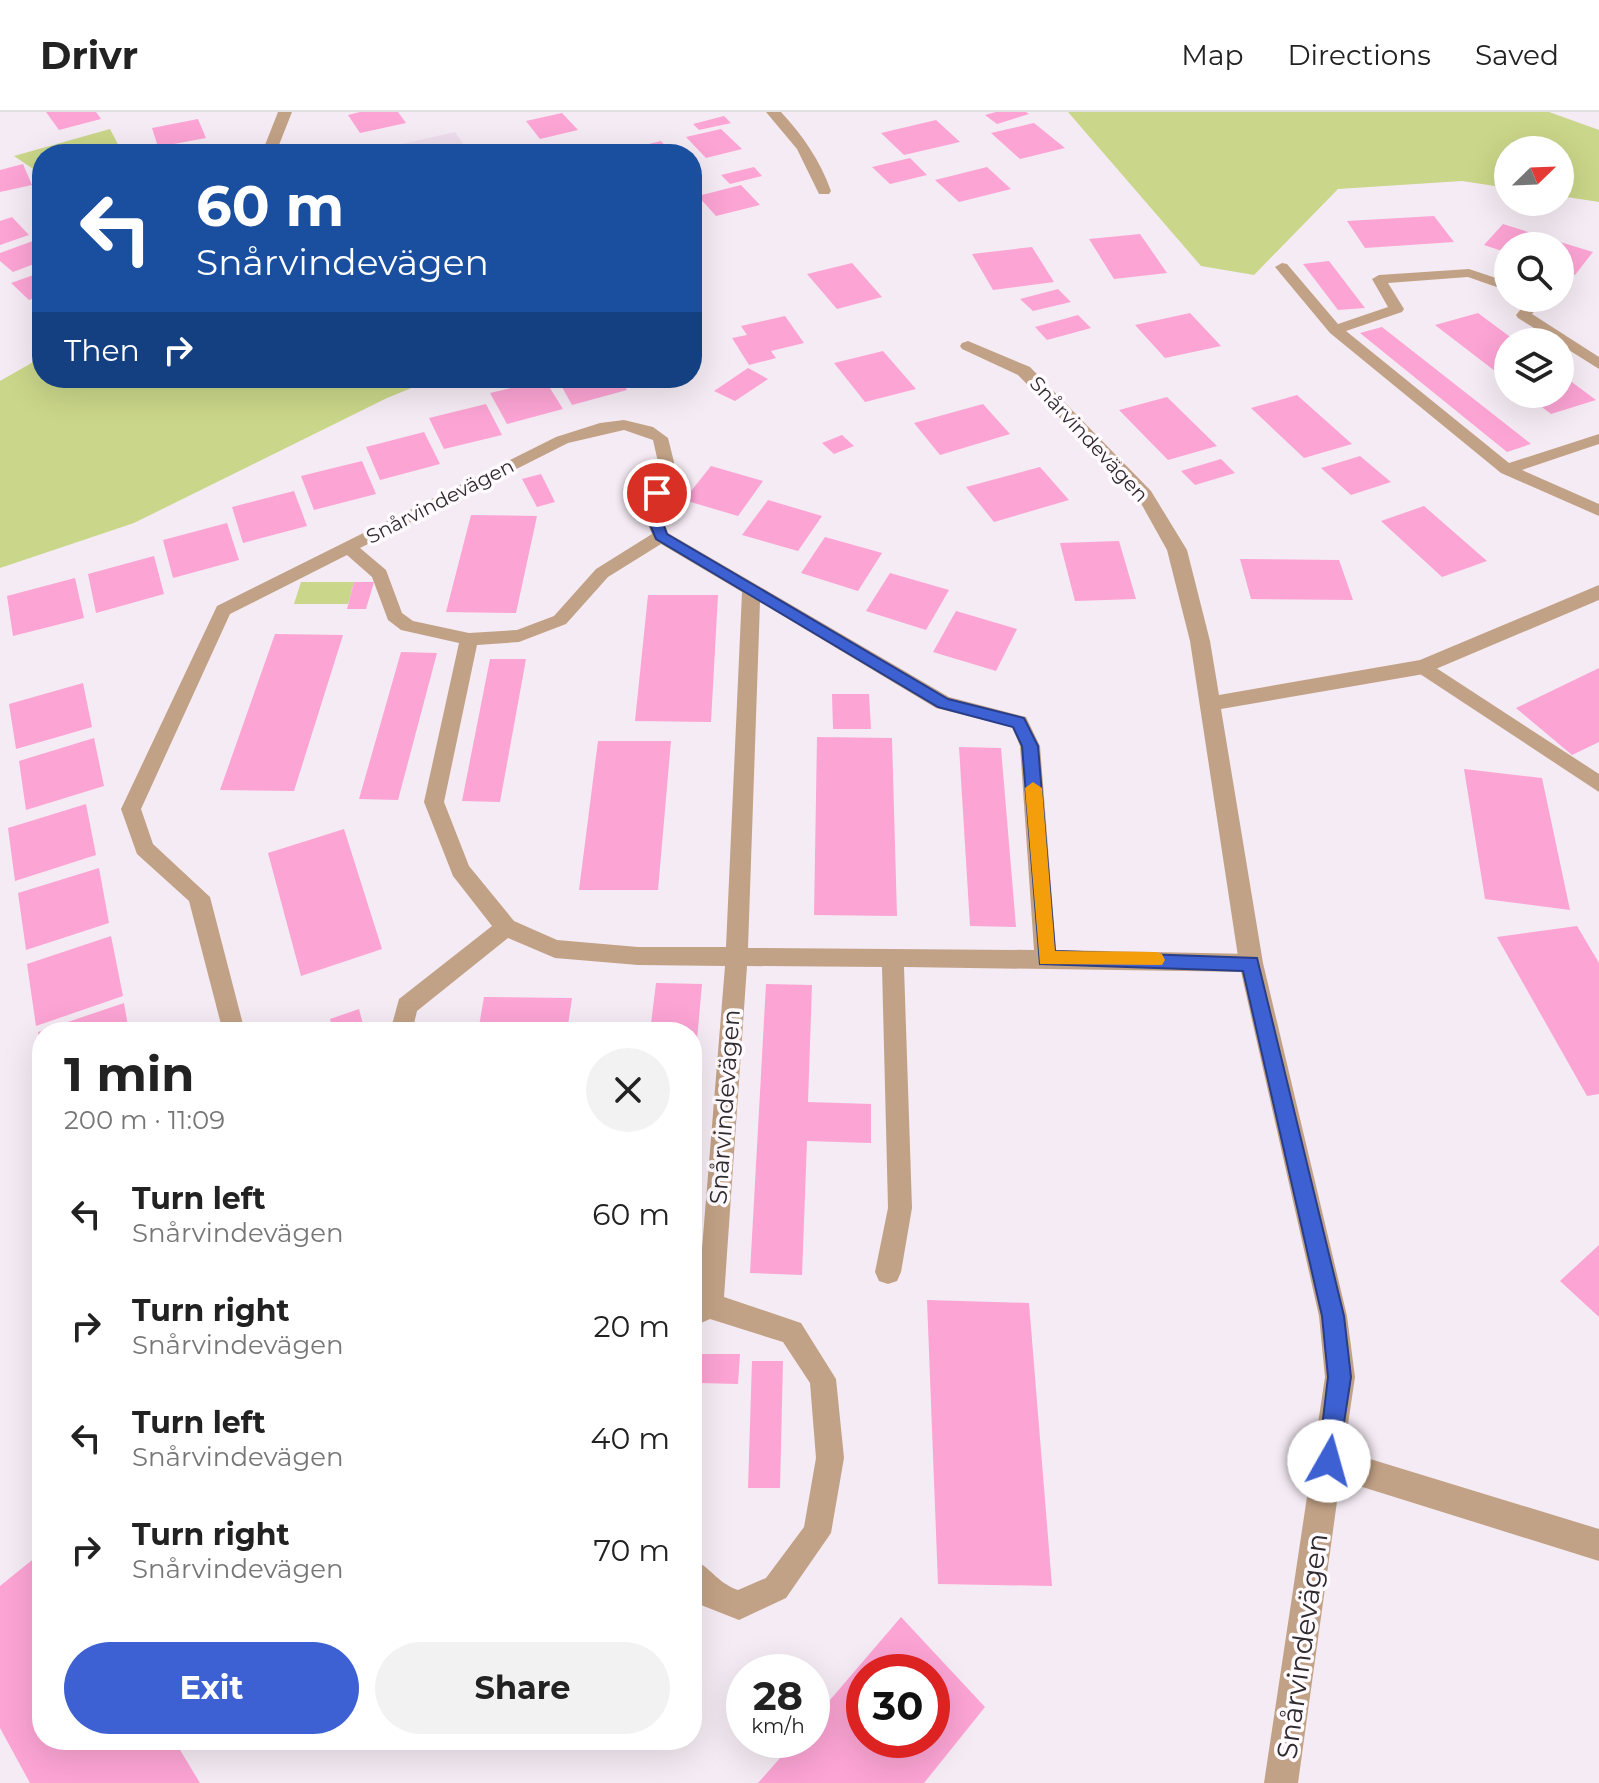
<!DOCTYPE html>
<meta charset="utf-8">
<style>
body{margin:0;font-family:Montserrat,sans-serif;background:#f2f2f2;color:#222;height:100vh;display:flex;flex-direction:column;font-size:30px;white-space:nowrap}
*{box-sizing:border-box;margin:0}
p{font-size:26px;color:#767676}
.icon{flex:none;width:44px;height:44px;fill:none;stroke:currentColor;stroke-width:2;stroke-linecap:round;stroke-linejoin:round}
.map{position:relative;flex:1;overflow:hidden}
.panel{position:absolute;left:32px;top:910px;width:670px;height:728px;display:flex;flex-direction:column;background:#fff;border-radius:32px;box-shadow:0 8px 32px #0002}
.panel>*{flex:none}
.top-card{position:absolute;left:32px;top:32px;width:670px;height:244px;border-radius:32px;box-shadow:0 8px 32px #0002;background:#1a4fa0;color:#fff;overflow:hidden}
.needle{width:52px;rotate:67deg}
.tools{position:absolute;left:1494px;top:24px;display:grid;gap:16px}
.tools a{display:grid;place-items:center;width:80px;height:80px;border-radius:50%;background:#fff;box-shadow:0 8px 32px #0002;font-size:40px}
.speed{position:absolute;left:726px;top:1542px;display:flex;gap:16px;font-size:40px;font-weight:700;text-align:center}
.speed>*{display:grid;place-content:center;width:104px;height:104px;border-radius:50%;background:#fff;box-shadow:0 8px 32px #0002;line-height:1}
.speed small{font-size:20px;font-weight:400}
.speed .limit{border:12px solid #d22;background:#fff;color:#111}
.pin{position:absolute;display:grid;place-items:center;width:68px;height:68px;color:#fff;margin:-34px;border:4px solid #fff;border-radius:50%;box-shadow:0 2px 8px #0007}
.me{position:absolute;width:88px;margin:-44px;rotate:7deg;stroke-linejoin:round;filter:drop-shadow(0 0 6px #0008)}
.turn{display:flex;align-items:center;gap:28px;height:168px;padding:0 32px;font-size:36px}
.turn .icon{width:104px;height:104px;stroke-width:2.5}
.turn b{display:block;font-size:56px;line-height:68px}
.then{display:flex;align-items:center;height:76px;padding:0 32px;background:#0003;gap:16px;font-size:30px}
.round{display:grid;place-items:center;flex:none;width:84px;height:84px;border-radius:42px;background:#f2f2f2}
.headline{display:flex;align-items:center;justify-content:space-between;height:136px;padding:0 32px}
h1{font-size:48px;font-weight:700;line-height:60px}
.button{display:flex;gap:16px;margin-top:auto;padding:16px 32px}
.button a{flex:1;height:92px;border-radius:48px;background:#3d60d2;color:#fff;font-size:32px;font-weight:700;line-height:92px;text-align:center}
.button a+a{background:#f2f2f2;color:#222}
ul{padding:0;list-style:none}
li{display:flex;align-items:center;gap:24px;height:112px;padding:0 32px}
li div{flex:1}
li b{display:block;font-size:30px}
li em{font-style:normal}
header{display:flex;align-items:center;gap:48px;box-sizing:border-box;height:112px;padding:0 40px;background:#fff;border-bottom:2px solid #e0e0e0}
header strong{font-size:38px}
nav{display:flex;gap:44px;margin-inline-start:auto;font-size:28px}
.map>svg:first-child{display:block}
</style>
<header>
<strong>Drivr</strong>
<nav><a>Map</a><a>Directions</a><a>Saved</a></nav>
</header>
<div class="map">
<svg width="1599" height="1671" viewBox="0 0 1599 1671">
<rect width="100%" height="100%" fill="#f5ebf4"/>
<!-- built -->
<path fill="#eedeed" d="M455,20l15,22h-113z"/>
<!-- green -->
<g fill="#cad689">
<path d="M1068,0h481l50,18v72l-39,-6v-46h-52v38l-46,-7 -124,8 -84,86 -53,-9z"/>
<path d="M110,17l13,25h-81v21l-28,-19z"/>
<path d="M42,245v21h394l-49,20 -253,125 -134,45v-187z"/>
<path d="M301,470h53l-6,22h-54z"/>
</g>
<!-- building -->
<g fill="#fca4d4" fill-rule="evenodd">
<path d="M46,0h50l5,7 -42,11z"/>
<path d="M360,0h38l8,11 -46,10 -12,-18z"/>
<path d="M996,0h30l3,2 -32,10 -12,-9z"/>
<path d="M562,1l16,17 -38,9 -14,-18z"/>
<path d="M724,4l7,7 -32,7 -6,-6z"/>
<path d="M198,7l8,19 -48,9 -6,-19z"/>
<path d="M936,8l24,22 -56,13 -23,-22z"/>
<path d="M1034,11l31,25 -45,11 -29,-26z"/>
<path d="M721,17l21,20 -36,9 -20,-21z"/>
<path d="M661,29l6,7 -24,6 -6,-7z"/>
<path d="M910,46l17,17 -37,9 -18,-17z"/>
<path d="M23,52l9,21 -32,7v-22z"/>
<path d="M754,55l8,9 -32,8 -9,-9z"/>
<path d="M987,55l24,22 -52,13 -24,-22z"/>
<path d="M741,73l19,20 -44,11 -18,-20z"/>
<path d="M1434,104l20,26 -89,6 -18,-27z"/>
<path d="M12,105l17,18 -29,10v-24z"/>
<path d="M1503,112l44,14 46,14 -18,23 -15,-5v-24h-52v7l-24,-8z"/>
<path d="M1140,122l27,39 -53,6 -25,-40z"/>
<path d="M41,126l1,23 -29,11 -13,-11v-8z"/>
<path d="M1032,135l22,35 -61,8 -21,-36z"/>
<path d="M1329,149l36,47 -27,2 -35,-46z"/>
<path d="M852,151l30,34 -45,12 -30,-35z"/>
<path d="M42,160v23l-13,5 -18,-17z"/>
<path d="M1058,177l13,13 -38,9 -13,-12z"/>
<path d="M1190,201l31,33 -56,12 -30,-33z"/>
<path d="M1478,201l39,29h-9v39l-73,-56z"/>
<path d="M1078,203l13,13 -44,12 -12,-13z"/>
<path d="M785,204l19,27 -33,8 5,7 -27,7 -17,-27 15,-3 -6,-9z"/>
<path d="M1382,215l149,117 -24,8 -147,-119z"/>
<path d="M883,239l33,38 -51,13 -31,-39z"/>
<path d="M748,256l20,11 -33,22 -21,-10z"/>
<path d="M1560,261l5,4 31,23 -45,14 -26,-20h35z"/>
<path d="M557,266h62l8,12 -55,15z"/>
<path d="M545,268l18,29 -56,15 -17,-31z"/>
<path d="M1297,283l55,49 -48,14 -53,-50z"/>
<path d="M1167,285l50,49 -49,14 -49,-50z"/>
<path d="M486,292l16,31 -58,14 -15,-31z"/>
<path d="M983,292l27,30 -70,21 -26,-32z"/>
<path d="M424,320l16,32 -60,16 -14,-33z"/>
<path d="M842,323l12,11 -20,8 -12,-11z"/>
<path d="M1360,344l31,26 -40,13 -30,-27z"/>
<path d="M1221,347l14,14 -40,12 -14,-14z"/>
<path d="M362,349l14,33 -62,16 -13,-34z"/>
<path d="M711,354l52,15 -25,35 -54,-16z"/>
<path d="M1040,355l29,33 -75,22 -28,-35z"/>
<path d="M541,362l14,28 -18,5 -15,-28z"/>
<path d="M294,379l13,35 -64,17 -11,-36z"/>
<path d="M768,388l54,16 -24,35 -56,-16z"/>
<path d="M1424,394l63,55 -45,16 -61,-56z"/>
<path d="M471,403l66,1 -21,97 -70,-1z"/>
<path d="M227,411l12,37 -66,18 -10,-38z"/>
<path d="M825,425l57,16 -24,38 -57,-18z"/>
<path d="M1119,429l17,58 -61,2 -15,-58z"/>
<path d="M154,444l10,38 -68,19 -8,-39z"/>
<path d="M1240,447l99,1 14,40 -102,-1z"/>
<path d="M890,461l59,17 -23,40 -60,-19z"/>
<path d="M75,466l9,40 -71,18 -6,-40z"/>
<path d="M354,470h20l-8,27h-19z"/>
<path d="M648,483h70l-7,127 -76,-1z"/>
<path d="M956,499l61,18 -21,42 -63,-19z"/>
<path d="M275,522l68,1 -49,156 -74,-1z"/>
<path d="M401,540l36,1 -39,147 -39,-1z"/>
<path d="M490,547h36l-26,143 -38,-1z"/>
<path d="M1599,556v74l-27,13 -56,-47z"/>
<path d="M83,571l9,44 -76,22 -7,-45z"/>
<path d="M832,582h37l2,35h-38z"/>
<path d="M817,625l75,1 5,178 -83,-1z"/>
<path d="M94,626l10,48 -78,24 -7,-49z"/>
<path d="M598,629h73l-13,149h-79z"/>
<path d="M959,635l42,1 15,179 -46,-1z"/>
<path d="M1464,657l78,9 28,132 -85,-11z"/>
<path d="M86,692l10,51 -81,26 -7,-53z"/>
<path d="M344,717l38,120 -81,27 -33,-123z"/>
<path d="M99,756l10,55 -83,27 -8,-57z"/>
<path d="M1577,814l22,37v131l-12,2 -90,-159z"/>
<path d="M111,824l12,60 -87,30 -9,-62z"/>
<path d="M656,871l46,1 -8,90 -2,-42h-42z"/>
<path d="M766,872l46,1 -4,117 63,2v39l-64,-2 -5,134 -52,-2z"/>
<path d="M484,885l88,1 -5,34h-89z"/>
<path d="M124,891l5,29h-87l-2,17 -2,-17z"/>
<path d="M359,897l6,23h-32l-3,-13z"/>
<path d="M1599,1133v72l-39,-36z"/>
<path d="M927,1188l102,3 23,283 -114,-2z"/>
<path d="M700,1242h40l-2,30 -40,-1z"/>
<path d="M752,1249h31l-3,127h-32z"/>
<path d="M42,1440v188h132l26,43h-170l-30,-55v-142z"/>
<path d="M901,1505l84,90 -61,76h-166l38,-43h16v-19zM864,1560h68v68h-68z"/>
</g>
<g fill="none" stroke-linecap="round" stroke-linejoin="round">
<!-- lane -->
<g fill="#c2a286" fill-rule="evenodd">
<path d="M1282,151l5,1 51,60 50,-17 -16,-28 7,-4 90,-6 39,13v9l-40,-14 -80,6 16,26 -2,3 -56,19 163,132 90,-29v10l-77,26 77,34v12l-98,-43 -171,-140 -55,-66z"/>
<path d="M1530,186h15l-13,16 67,43v12l-81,-51 -2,-3z"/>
<path d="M624,308l29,7 15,11 6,24 -13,51 7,20 281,164 77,20 14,29 16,204 195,4 8,2 3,7 -3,7 -8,2 -347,-5 8,241 -11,64 -4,9 -9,3 -9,-3 -4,-9 13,-64 -6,-241 -135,-1 -23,331 77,26 35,56 8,79 -13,75 -45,65 -47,22 -38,-15 -9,-9v-37c19,8 24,23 46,31l28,-12 38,-51 12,-69 -6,-75 -27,-41 -73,-23 -18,8v-26l6,-3 27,-332 -87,-1 -83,-7 -47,-20 -91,73 -5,21h-22l9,-33 93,-73 -39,-50 -29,-74 35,-159 -58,-13 -13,-10 -16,-43 -25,-22 -117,59 -89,195 12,35 57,53 35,135h-22l-34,-131 -52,-47 -16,-45 96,-203 339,-169 44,-14zM624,318l29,10 5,22 -15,51 9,21 -56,35 -42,47 -37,14 -48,3 -56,-12 -11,-8 -16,-43 -26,-22 208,-105zM661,432l81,48 -16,355h-88l-81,-7 -43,-19 -45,-55 -25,-64 33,-157 42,-3 47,-18 42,-47zM760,490l176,106 76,19 8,19 14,204 -286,-2z"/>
<path d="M1424,548l175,114v18l-182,-120 -2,-5z"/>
</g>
<!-- street -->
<g fill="#c2a286" fill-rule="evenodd">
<path d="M278,0h14l-13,33 -7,4 -7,-4z"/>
<path d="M766,0h15c22,24 39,48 50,79l-2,3h-10l-22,-45z"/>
<path d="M968,229l62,26 121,124 36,59 23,91 9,54 201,-35 179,-75v15l-175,74 -203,35 42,254 84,353 8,61 -11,74 255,78v32l-259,-81 -42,303h-34l61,-406 -6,-61 -80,-353 -49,-322 -23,-91 -29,-52 -120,-123 -56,-26 -2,-3 2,-3z"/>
</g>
</g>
<!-- route -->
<path fill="#3d60d2" stroke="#283e88" stroke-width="2" d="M657,377l7,4 -5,20 8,21 281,165 76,19 14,28 17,205 202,7 87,358 7,61 -14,92 -8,3 -8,-3 -3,-8 10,-84 -6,-61 -79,-345 -203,-7 -18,-218 -9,-19 -75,-20 -282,-168 -11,-26 5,-20z"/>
<!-- slow -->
<path fill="#f59e0b" d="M1033,670l9,6 13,163 101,1 6,2 3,6 -3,5 -122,-1 -15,-176z"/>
<g text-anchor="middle" stroke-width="7" stroke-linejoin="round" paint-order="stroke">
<!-- far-street labels -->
<g font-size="20" fill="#2e2a2e" stroke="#fffbfe">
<text transform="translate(1089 327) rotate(47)" y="7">Snårvindevägen</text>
<text transform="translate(440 389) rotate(-27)" y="7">Snårvindevägen</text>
</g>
<!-- street labels -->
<g font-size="24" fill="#2e2a2e" stroke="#fffbfe">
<text transform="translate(725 995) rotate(-86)" y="8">Snårvindevägen</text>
</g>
<!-- near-street labels -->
<g font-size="28" fill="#2e2a2e" stroke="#fffbfe">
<text transform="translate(1302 1534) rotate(-82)" y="10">Snårvindevägen</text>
</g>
</g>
</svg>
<div class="tools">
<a><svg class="needle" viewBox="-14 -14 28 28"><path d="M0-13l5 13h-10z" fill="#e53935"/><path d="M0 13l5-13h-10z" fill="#767676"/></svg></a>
<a><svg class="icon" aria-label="search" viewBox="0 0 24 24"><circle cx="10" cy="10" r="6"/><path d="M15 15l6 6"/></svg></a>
<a><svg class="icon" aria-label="layers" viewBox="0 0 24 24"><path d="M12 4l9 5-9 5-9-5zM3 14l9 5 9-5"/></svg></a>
</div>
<div class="speed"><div>28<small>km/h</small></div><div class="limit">30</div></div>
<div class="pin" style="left:657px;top:381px;background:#d93025"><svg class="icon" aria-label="arrive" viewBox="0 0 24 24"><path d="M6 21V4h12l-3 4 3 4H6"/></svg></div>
<svg class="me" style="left:1329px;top:1349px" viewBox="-20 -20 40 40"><circle r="19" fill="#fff"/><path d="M0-13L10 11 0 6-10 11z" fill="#3d60d2"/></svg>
<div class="top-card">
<div class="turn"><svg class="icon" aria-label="left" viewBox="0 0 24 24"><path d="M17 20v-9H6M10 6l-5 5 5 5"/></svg><div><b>60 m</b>Snårvindevägen</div></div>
<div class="then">Then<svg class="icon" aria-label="right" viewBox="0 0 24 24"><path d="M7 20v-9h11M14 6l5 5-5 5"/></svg></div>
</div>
<section class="panel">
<div class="headline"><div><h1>1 min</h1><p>200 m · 11:09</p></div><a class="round"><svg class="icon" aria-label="close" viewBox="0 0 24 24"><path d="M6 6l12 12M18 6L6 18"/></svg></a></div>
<ul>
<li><svg class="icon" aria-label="left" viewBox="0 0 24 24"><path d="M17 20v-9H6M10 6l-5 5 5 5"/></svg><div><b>Turn left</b><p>Snårvindevägen</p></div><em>60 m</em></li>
<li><svg class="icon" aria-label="right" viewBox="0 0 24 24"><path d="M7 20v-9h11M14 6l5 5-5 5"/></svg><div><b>Turn right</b><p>Snårvindevägen</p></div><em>20 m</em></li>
<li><svg class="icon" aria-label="left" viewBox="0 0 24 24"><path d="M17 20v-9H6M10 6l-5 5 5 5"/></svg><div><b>Turn left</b><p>Snårvindevägen</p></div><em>40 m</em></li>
<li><svg class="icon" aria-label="right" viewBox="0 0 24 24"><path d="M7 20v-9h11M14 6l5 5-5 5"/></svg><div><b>Turn right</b><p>Snårvindevägen</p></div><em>70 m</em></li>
</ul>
<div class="button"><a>Exit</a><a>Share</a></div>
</section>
</div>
